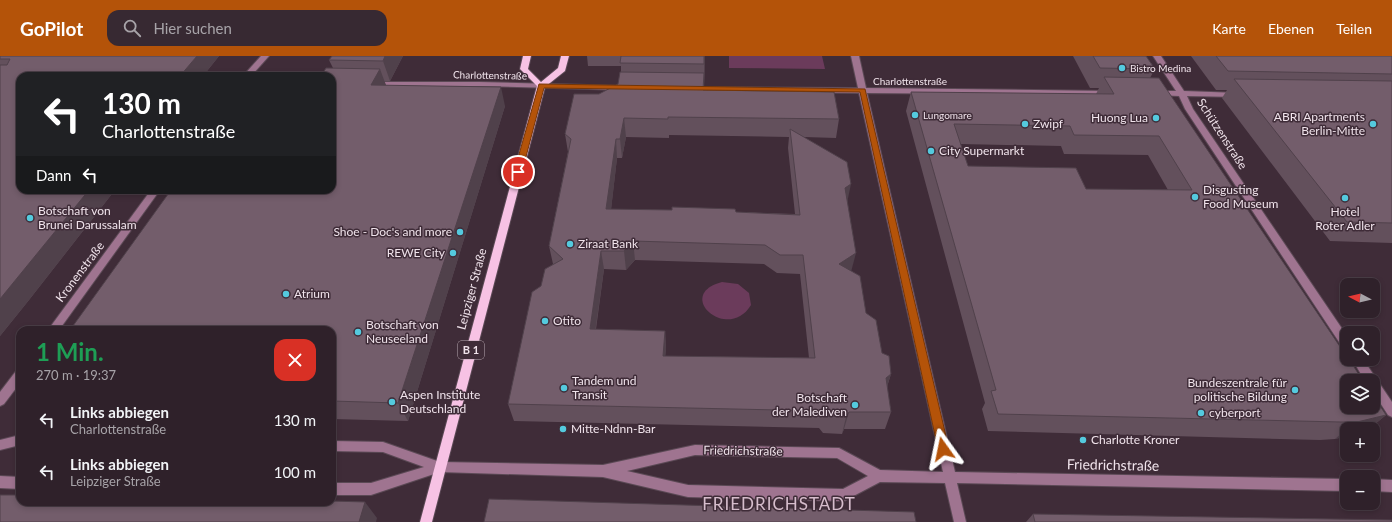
<!DOCTYPE html>
<html lang="de">
<meta charset="utf-8">
<style>
body{margin:0;font-family:Lato,sans-serif;background:#372932;color:#f1f3f6;height:100vh;display:flex;flex-direction:column;font-size:15px;white-space:nowrap}
*{box-sizing:border-box;margin:0}
p{font-size:13px;color:#a7a3a8}
.icon{flex:none;width:22px;height:22px;fill:none;stroke:currentColor;stroke-width:2;stroke-linecap:round;stroke-linejoin:round}
.map{position:relative;flex:1;overflow:hidden}
.drawer{position:absolute;left:16px;top:270px;width:320px;height:180px;display:flex;flex-direction:column;background:#2f212a;border-radius:12px;box-shadow:0 2px 6px #0003,0 0 0 1px #4a3e47}
.drawer>*{flex:none}
.guide{position:absolute;left:16px;top:16px;width:320px;height:122px;border-radius:12px;box-shadow:0 2px 6px #0003,0 0 0 1px #4a3e47;background:#202124;color:#fff;overflow:hidden}
.needle{width:26px;rotate:277deg}
.fabs{position:absolute;left:1340px;top:222px;display:grid;gap:8px}
.fabs a{display:grid;place-items:center;width:40px;height:40px;border-radius:8px;background:#2f212a;box-shadow:0 2px 6px #0003,0 0 0 1px #4a3e47;font-size:20px}
.pin{position:absolute;display:grid;place-items:center;width:34px;height:34px;color:#fff;margin:-17px;border:2px solid #fff;border-radius:50%;box-shadow:0 1px 4px #0007}
.me{position:absolute;width:44px;margin:-22px;rotate:348deg;stroke-linejoin:round;filter:drop-shadow(0 0 3px #0008)}
.turn{display:flex;align-items:center;gap:14px;height:84px;padding:0 20px;font-size:18px}
.turn .icon{width:52px;height:52px;stroke-width:2.5}
.turn b{display:block;font-size:28px;line-height:34px}
.then{display:flex;align-items:center;height:38px;padding:0 20px;background:#0003;gap:8px;font-size:15px}
.round{display:grid;place-items:center;flex:none;width:42px;height:42px;border-radius:12px;background:#372932}
.summary{display:flex;align-items:center;justify-content:space-between;height:68px;padding:0 20px}
h1{font-size:24px;font-weight:700;line-height:30px;color:#1e9e55}
ul{padding:0;list-style:none}
li{display:flex;align-items:center;gap:12px;height:52px;padding:0 20px}
li div{flex:1}
li b{display:block;font-size:15px}
li em{font-style:normal}
header{display:flex;align-items:center;gap:24px;box-sizing:border-box;height:56px;padding:0 20px;background:#b45309;color:#fff}
header strong{font-size:19px}
nav{display:flex;gap:22px;margin-inline-start:auto;font-size:14px}
.search{width:280px;height:36px;background:#372932;display:flex;align-items:center;gap:10px;box-sizing:border-box;padding:0 14px;border-radius:12px;color:#a7a3a8;font-size:15px}
.map>svg:first-child{display:block}
</style>
<header>
<strong>GoPilot</strong>
<div class="search"><svg class="icon" aria-label="search" viewBox="0 0 24 24"><circle cx="10" cy="10" r="6"/><path d="M15 15l6 6"/></svg>Hier suchen</div>
<nav><a>Karte</a><a>Ebenen</a><a>Teilen</a></nav>
</header>
<div class="map">
<svg width="1392" height="466" viewBox="0 0 1392 466">
<rect width="100%" height="100%" fill="#3f2c38"/>
<!-- green -->
<g fill="#6b3b5b">
<path d="M729,0h93l3,13 -96,-1z"/>
<path d="M722,226l16,2 11,9 2,12c-23,38 -78,-10 -29,-23z"/>
</g>
<g fill="none" stroke-linecap="round" stroke-linejoin="round">
<!-- minor casing -->
<g stroke="#5b4955" stroke-width="2">
<g id="minor">
<path d="M261,0h8l-18,20h-8z"/>
<path d="M851,0h8l7,32 244,3 4,2 -4,2 -243,-2 88,379 392,7v12l-390,-8 9,39h-12l-9,-39 -65,-1 -36,19 -156,-4 -85,-20 -163,-5 -69,23h-39v-12h39l53,-16 -41,-15 -51,-1v-10l51,1 57,20 163,3 92,-20 144,3 41,22 63,2 -84,-379 -169,-2 -4,-2 4,-2 168,1zM695,399l142,3 31,18 -25,13 -155,-4 -61,-14z"/>
<path d="M1153,0h8l23,35 54,2 4,2 -4,2 -51,-1 6,13 154,227v13l-4,-1 -158,-239 -6,-13 -23,-1 -4,-2 4,-2h20z"/>
<path d="M369,26h110l145,4 4,2 -4,2 -145,-4h-110z"/>
<path d="M151,134h9l-101,140h-11z"/>
<path d="M1352,303h11l29,43v15l-4,-2 -15,-23v-11h-8z"/>
<path d="M20,313v14l-16,21 -4,2v-14l16,-21z"/>
<path d="M20,379v10l-20,5v-10z"/>
<path d="M0,420l20,1v12l-20,-1z"/>
<path d="M1373,423l19,1v12l-19,-1z"/>
</g>
</g>
<!-- major casing -->
<g stroke="#5b4955" stroke-width="2">
<path id="major" d="M523,0h8l-3,13 13,13 17,-14 3,-12h8l-4,15 -20,16 -113,435h-12l117,-436 -17,-17z"/>
</g>
<!-- minor -->
<use href="#minor" fill="#9f7490" fill-rule="evenodd"/>
<!-- major -->
<use href="#major" fill="#f7c2e4" fill-rule="evenodd"/>
</g>
<!-- wall -->
<g fill="#63505c" fill-rule="evenodd">
<path d="M0,0h219l-16,20 -183,114h95l-86,110 -29,36z"/>
<path d="M403,0l-13,25h-6l2,4 119,21 -97,315 -76,-2v-229l1,-122 -4,-8z"/>
<path d="M587,0h118l-1,34 135,29 -3,19 -32,-1 43,64 4,70 15,42 16,40 9,21 -4,13 4,25 -6,17h-41l-2,5 -19,-1 -4,-5 -305,-7 -6,-17 33,-118 12,-22 -4,-18 19,-94 -3,-18 34,-40 19,-10 3,-12v-6h-33zM669,79l120,2 -1,11 7,66 -59,-2 -125,-3 6,-51h5l4,-21 43,1zM635,204l129,4 13,9 23,1 9,84 -144,-2 1,-7 -1,-18 -69,-2 8,-60 22,1z"/>
<path d="M1073,0h73l9,13 -5,9 236,337 -17,14h-22v7l-12,3 -15,1 -332,-9 -6,-22 3,-6 -79,-292 5,-19 185,2 3,-6h-9zM960,88l101,2 3,8 84,1 20,35 -82,-1 -118,-23z"/>
<path d="M1191,0h201v187l-62,-2 -108,-143 5,-8h-11z"/>
<path d="M1033,458l359,8h-366z"/>
</g>
<!-- shaded-wall -->
<g fill="#50414b">
<path d="M197,0h22l-16,20h-23z"/>
<path d="M385,0h18l-13,25 -7,-20z"/>
<path d="M704,0h1l-1,28z"/>
<path d="M380,13l7,19 -16,-3z"/>
<path d="M501,31l4,19 -97,315 -10,-18z"/>
<path d="M624,62l2,19 -4,21 -2,-19z"/>
<path d="M616,83l1,19 -8,70 -3,-19z"/>
<path d="M851,128l-4,19 -2,-15z"/>
<path d="M89,134h26l-86,110 -29,36v-37z"/>
<path d="M633,185l2,19 -9,10 -2,-19z"/>
<path d="M601,195l3,18 -11,78 -3,-18z"/>
<path d="M856,197l-5,19 -12,-8z"/>
<path d="M665,275l1,18 -2,25 -1,-18z"/>
<path d="M891,318l-6,18 1,-14z"/>
<path d="M849,356l-5,17 -2,5 4,-17z"/>
<path d="M1386,359l-17,14h-21l9,-7z"/>
<path d="M1347,373v7l-12,3z"/>
<path d="M365,446l12,16 -1,4h-17z"/>
</g>
<!-- building -->
<g fill="#735d6b" stroke="#50414b" fill-rule="evenodd">
<path d="M0,0h197l-17,20h-160v114h69l-89,109v-234h7l3,-6h-10z"/>
<path d="M332,0h53l-2,5 -54,-1z"/>
<path d="M621,0h83v8l-84,-1z"/>
<path d="M1093,0h53l9,13 -55,-1z"/>
<path d="M1216,0h176v18l-164,-3z"/>
<path d="M326,12l54,1 -9,16 130,2 -103,316 -66,-2v-71h-262l101,-140h161v-114h-11z"/>
<path d="M620,16l84,1 -1,17 131,2 5,27 -171,-2v2l-44,-1 -4,21h-4l-10,70 66,1v-3l63,2 1,3 64,3 -10,-86 57,33 4,22 -6,4 11,65 -17,11 21,12 6,37 10,7 6,33 7,3 2,18 -5,4 5,34h-42l-3,5 -19,-1 -3,-5 -316,-7 24,-112 9,-6 4,-17 18,-10 -14,-13 22,-107 -6,-5 9,-40h25l19,-10zM633,185l132,4 15,10h23l12,103 -152,-2 2,-25 -75,-2 11,-78h23z"/>
<path d="M1104,21l55,1 188,279v2h2l14,22h-16v26h26v-12l13,20 -29,7h-16l-343,-8 -7,-23 5,-1 -85,-298 203,2zM954,68l116,2 4,9 85,1 33,54 -106,-1 -10,-21 -108,-2z"/>
<path d="M1234,23l158,2v142l-45,-1z"/>
<path d="M0,439h20v7h312v-1l33,1 -6,20h-359z"/>
<path d="M489,443l425,13 2,10h-432z"/>
<path d="M1033,458l359,6v2h-357z"/>
</g>
<!-- route -->
<path fill="#b45309" stroke="#753606" d="M539,28l326,5 84,360 -2,4 -4,1 -4,-1 -1,-4 -78,-357 -316,-4 -22,84 -4,3 -4,-3z"/>
<!-- markers -->
<g fill="#54cade" stroke="#3f2c38" stroke-width="1.5">
<circle cx="1122" cy="12" r="4"/>
<circle cx="915" cy="59" r="4"/>
<circle cx="1156" cy="62" r="4"/>
<circle cx="1025" cy="68" r="4"/>
<circle cx="1373" cy="68" r="4"/>
<circle cx="931" cy="95" r="4"/>
<circle cx="1195" cy="141" r="4"/>
<circle cx="1345" cy="142" r="4"/>
<circle cx="30" cy="162" r="4"/>
<circle cx="460" cy="176" r="4"/>
<circle cx="570" cy="188" r="4"/>
<circle cx="453" cy="197" r="4"/>
<circle cx="286" cy="238" r="4"/>
<circle cx="545" cy="265" r="4"/>
<circle cx="358" cy="276" r="4"/>
<circle cx="564" cy="332" r="4"/>
<circle cx="1295" cy="334" r="4"/>
<circle cx="392" cy="346" r="4"/>
<circle cx="855" cy="349" r="4"/>
<circle cx="1201" cy="357" r="4"/>
<circle cx="563" cy="373" r="4"/>
<circle cx="1083" cy="384" r="4"/>
</g>
<g text-anchor="middle" stroke-width="3" stroke-linejoin="round" paint-order="stroke">
<!-- far-poi labels -->
<g font-size="10" fill="#f0e3eb" stroke="#3f2c38" text-anchor="start">
<text x="1130" y="16">Bistro Medina</text>
<text x="923" y="63">Lungomare</text>
</g>
<!-- far-street labels -->
<g font-size="10" fill="#f0e3eb" stroke="#3f2c38">
<text transform="translate(490 19) rotate(1)" y="4">Charlottenstraße</text>
<text x="910" y="29">Charlottenstraße</text>
</g>
<!-- shield labels -->
<rect fill="#3f2c38" stroke="#bbacb5" stroke-width="1" x="458" y="285" width="26" height="18" rx="3"/>
<g font-size="11" font-weight="bold" fill="#f0e3eb">
<text x="471" y="298">B 1</text>
</g>
<!-- poi labels -->
<g font-size="12" fill="#f0e3eb" stroke="#3f2c38" text-anchor="start">
<text x="1365" y="65" text-anchor="end">ABRI Apartments<tspan x="1365" dy="14">Berlin-Mitte</tspan></text>
<text x="1148" y="66" text-anchor="end">Huong Lua</text>
<text x="1033" y="72">Zwipf</text>
<text x="939" y="99">City Supermarkt</text>
<text x="1203" y="138">Disgusting<tspan x="1203" dy="14">Food Museum</tspan></text>
<text x="38" y="159">Botschaft von<tspan x="38" dy="14">Brunei Darussalam</tspan></text>
<text x="1345" y="160" text-anchor="middle">Hotel<tspan x="1345" dy="14">Roter Adler</tspan></text>
<text x="452" y="180" text-anchor="end">Shoe - Doc's and more</text>
<text x="578" y="192">Ziraat Bank</text>
<text x="445" y="201" text-anchor="end">REWE City</text>
<text x="294" y="242">Atrium</text>
<text x="553" y="269">Otito</text>
<text x="366" y="273">Botschaft von<tspan x="366" dy="14">Neuseeland</tspan></text>
<text x="572" y="329">Tandem und<tspan x="572" dy="14">Transit</tspan></text>
<text x="1287" y="331" text-anchor="end">Bundeszentrale für<tspan x="1287" dy="14">politische Bildung</tspan></text>
<text x="400" y="343">Aspen Institute<tspan x="400" dy="14">Deutschland</tspan></text>
<text x="847" y="346" text-anchor="end">Botschaft<tspan x="847" dy="14">der Malediven</tspan></text>
<text x="1209" y="361">cyberport</text>
<text x="571" y="377">Mitte-Ndnn-Bar</text>
<text x="1091" y="388">Charlotte Kroner</text>
</g>
<!-- street labels -->
<g font-size="12" fill="#f0e3eb" stroke="#3f2c38">
<text transform="translate(1222 78) rotate(57)" y="4">Schützenstraße</text>
<text transform="translate(80 216) rotate(-53)" y="4">Kronenstraße</text>
<text transform="translate(472 233) rotate(-75)" y="4">Leipziger Straße</text>
<text transform="translate(743 395) rotate(1)" y="4">Friedrichstraße</text>
</g>
<!-- near-street labels -->
<g font-size="14" fill="#f0e3eb" stroke="#3f2c38">
<text transform="translate(1113 409) rotate(1)" y="5">Friedrichstraße</text>
</g>
<!-- near-quarter labels -->
<g font-size="17" letter-spacing="1" fill="#d6bdcc" stroke="#3f2c38">
<text x="779" y="454">FRIEDRICHSTADT</text>
</g>
</g>
</svg>
<div class="fabs">
<a><svg class="needle" viewBox="-14 -14 28 28"><path d="M0-13l5 13h-10z" fill="#e53935"/><path d="M0 13l5-13h-10z" fill="#a7a3a8"/></svg></a>
<a><svg class="icon" aria-label="search" viewBox="0 0 24 24"><circle cx="10" cy="10" r="6"/><path d="M15 15l6 6"/></svg></a>
<a><svg class="icon" aria-label="layers" viewBox="0 0 24 24"><path d="M12 4l9 5-9 5-9-5zM3 14l9 5 9-5"/></svg></a>
<a>+</a>
<a>−</a>
</div>
<div class="pin" style="left:518px;top:116px;background:#d93025"><svg class="icon" aria-label="arrive" viewBox="0 0 24 24"><path d="M6 21V4h12l-3 4 3 4H6"/></svg></div>
<svg class="me" style="left:943px;top:393px" viewBox="-20 -20 40 40"><path d="M0-17L14 15 0 8-14 15z" fill="#b45309" stroke="#fff" stroke-width="4"/></svg>
<div class="guide">
<div class="turn"><svg class="icon" aria-label="left" viewBox="0 0 24 24"><path d="M17 20v-9H6M10 6l-5 5 5 5"/></svg><div><b>130 m</b>Charlottenstraße</div></div>
<div class="then">Dann<svg class="icon" aria-label="left" viewBox="0 0 24 24"><path d="M17 20v-9H6M10 6l-5 5 5 5"/></svg></div>
</div>
<section class="drawer">
<div class="summary"><div><h1>1 Min.</h1><p>270 m · 19:37</p></div><a class="round" style="background:#d93025;color:#fff"><svg class="icon" aria-label="close" viewBox="0 0 24 24"><path d="M6 6l12 12M18 6L6 18"/></svg></a></div>
<ul>
<li><svg class="icon" aria-label="left" viewBox="0 0 24 24"><path d="M17 20v-9H6M10 6l-5 5 5 5"/></svg><div><b>Links abbiegen</b><p>Charlottenstraße</p></div><em>130 m</em></li>
<li><svg class="icon" aria-label="left" viewBox="0 0 24 24"><path d="M17 20v-9H6M10 6l-5 5 5 5"/></svg><div><b>Links abbiegen</b><p>Leipziger Straße</p></div><em>100 m</em></li>
</ul>
</section>
</div>
